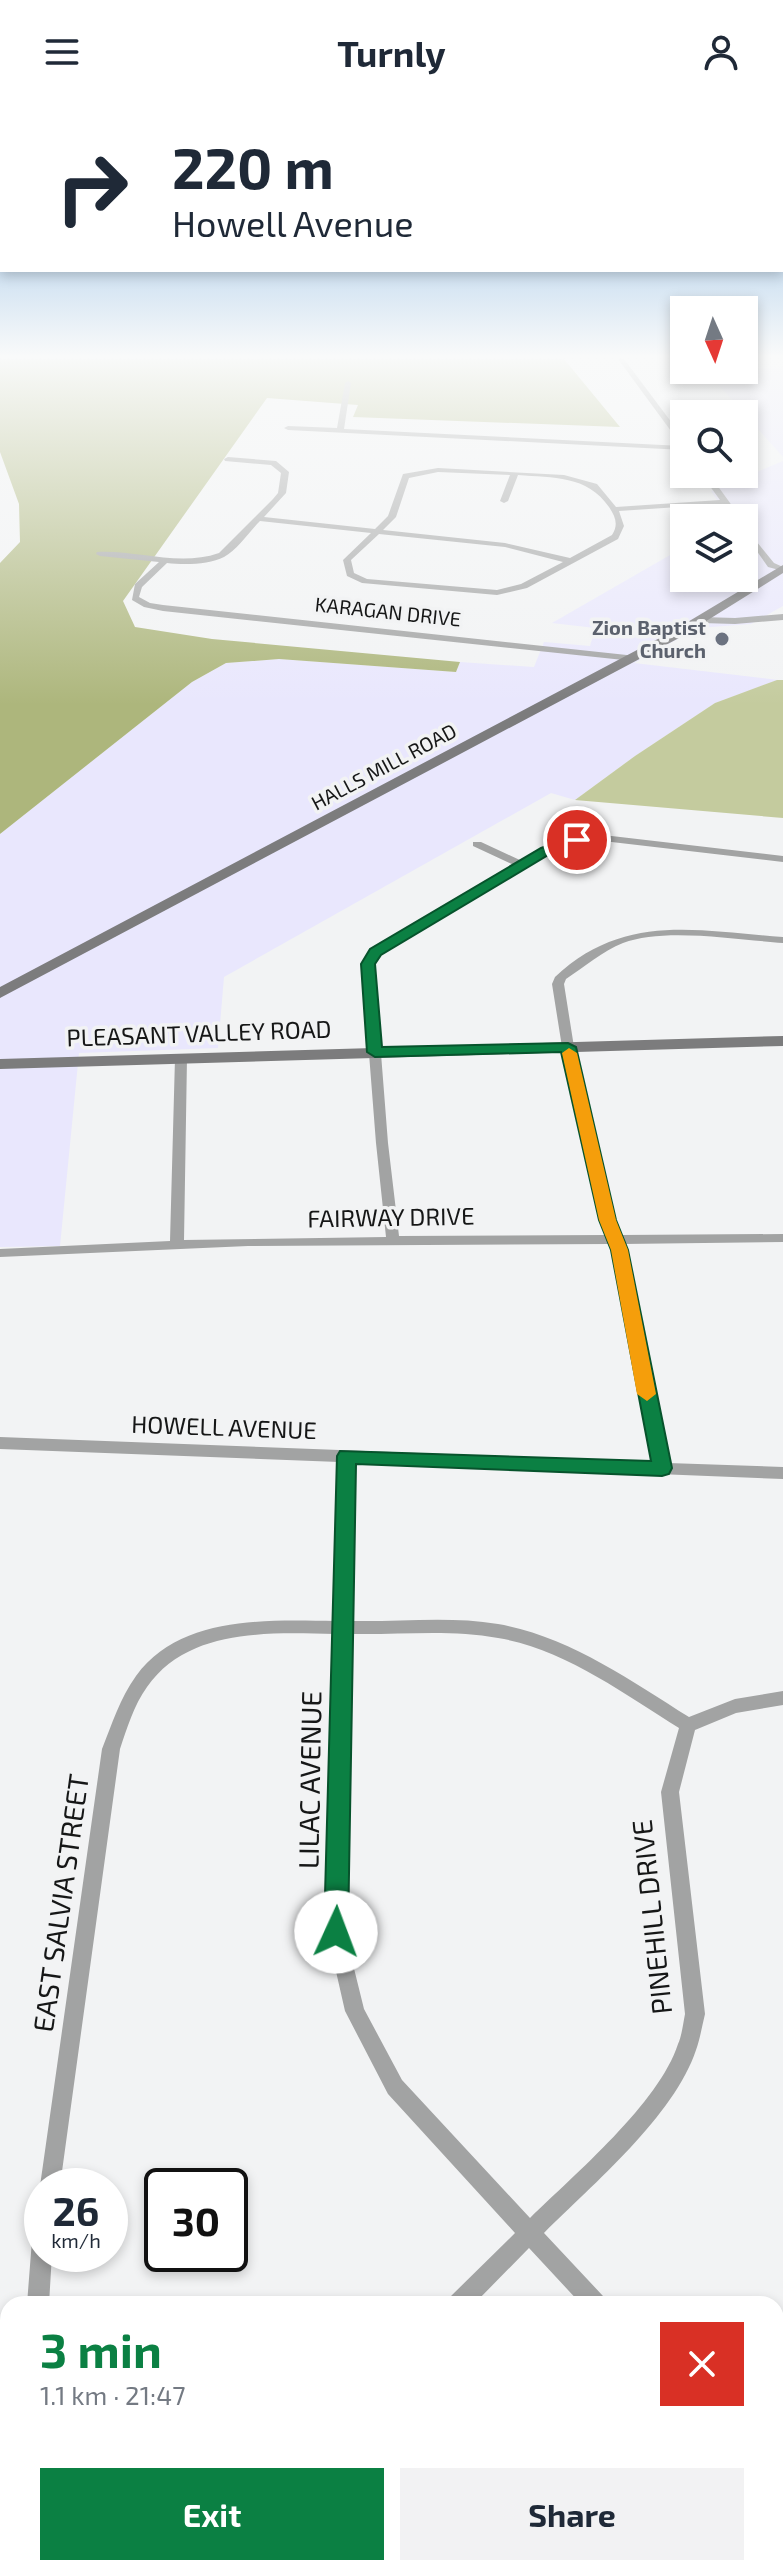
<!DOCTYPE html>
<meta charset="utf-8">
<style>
body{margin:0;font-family:"Exo 2",sans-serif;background:#f2f2f3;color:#1f2937;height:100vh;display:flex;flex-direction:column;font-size:30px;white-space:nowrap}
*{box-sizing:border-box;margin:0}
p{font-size:26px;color:#747a83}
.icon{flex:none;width:44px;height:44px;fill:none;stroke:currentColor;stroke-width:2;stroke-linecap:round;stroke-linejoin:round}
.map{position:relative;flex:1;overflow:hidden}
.sheet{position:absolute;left:0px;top:2192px;width:784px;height:280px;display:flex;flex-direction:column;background:#fff;border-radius:24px 24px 0 0;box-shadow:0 4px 12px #0003}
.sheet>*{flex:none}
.hud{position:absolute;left:0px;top:0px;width:784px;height:168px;box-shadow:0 4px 12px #0003;background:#fff;color:#1f2937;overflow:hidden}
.needle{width:52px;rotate:177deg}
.controls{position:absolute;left:670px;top:192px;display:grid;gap:16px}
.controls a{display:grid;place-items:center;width:88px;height:88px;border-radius:0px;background:#fff;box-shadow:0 4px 12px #0003;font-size:40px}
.speed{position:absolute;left:24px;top:2064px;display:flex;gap:16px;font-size:40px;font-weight:700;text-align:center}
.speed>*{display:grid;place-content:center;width:104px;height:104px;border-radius:50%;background:#fff;box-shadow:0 4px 12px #0003;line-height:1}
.speed small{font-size:20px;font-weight:400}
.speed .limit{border:4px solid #111;border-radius:12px;background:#fff;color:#111}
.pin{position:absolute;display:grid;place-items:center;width:68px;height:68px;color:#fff;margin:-34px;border:4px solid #fff;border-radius:50%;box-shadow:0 2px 8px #0007}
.me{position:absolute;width:88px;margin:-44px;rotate:2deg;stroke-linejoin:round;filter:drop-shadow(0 0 6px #0008)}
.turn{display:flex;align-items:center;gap:28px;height:168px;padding:0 40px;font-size:36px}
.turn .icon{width:104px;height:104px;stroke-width:2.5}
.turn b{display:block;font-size:56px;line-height:68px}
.round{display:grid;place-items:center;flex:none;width:84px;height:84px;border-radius:0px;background:#f2f2f3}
.summary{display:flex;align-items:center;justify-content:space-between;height:136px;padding:0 40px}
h1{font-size:48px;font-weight:700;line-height:60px;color:#0b8043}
.button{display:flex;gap:16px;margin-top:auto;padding:16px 40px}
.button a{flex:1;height:92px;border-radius:0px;background:#0b8043;color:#fff;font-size:32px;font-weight:700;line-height:92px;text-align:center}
.button a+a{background:#f2f2f3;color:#1f2937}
header{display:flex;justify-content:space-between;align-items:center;height:104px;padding:0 40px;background:#fff;font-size:36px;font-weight:700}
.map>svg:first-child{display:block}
</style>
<header><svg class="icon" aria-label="menu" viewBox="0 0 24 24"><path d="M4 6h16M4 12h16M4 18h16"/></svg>Turnly<svg class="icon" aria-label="person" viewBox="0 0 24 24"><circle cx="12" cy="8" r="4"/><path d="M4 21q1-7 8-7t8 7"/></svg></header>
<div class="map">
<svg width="783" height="2472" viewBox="0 0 783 2472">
<rect width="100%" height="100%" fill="#f2f3f4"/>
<!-- commercial -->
<g fill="#e9e7fd">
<path d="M783,263v90l-76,-85z"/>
<path d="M783,357v145l-32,18 -53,4 -64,35 144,17 -63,23 -80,53 -60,44 -24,-7 -327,184 -6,71 -139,5 -19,193 -60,1v-413l192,-152 34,-19 53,-4 177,13 4,-10 74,5 10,-25 46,4 5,-18 -43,-5 132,-76v31h60v-60h-15l-18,-27z"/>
</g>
<!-- green -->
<path fill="#c4cb9e" d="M777,576h6v138l-208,-18 60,-44 80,-53z"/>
<!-- forest -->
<path fill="#adb67c" d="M0,255h564l56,68 -267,-10 5,-12 -91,-7 -144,203 12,26 77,12 248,23 -4,10 -177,-13 -53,4 -34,19 -192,152v-271l20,-21 -1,-38 -19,-52z"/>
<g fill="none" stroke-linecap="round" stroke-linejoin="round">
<!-- street -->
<g fill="#a2a3a3" fill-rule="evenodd">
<path d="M618,255h6l60,80v11l-396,-20 -4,-2 4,-2 49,2 8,-45 3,-2 3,2 -7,46 338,17z"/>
<path d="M228,353l48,4 13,11 -3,21 -22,24 111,12 13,-13 15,-42 35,-6 126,7 33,9 19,23 104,-7 -19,-26h8l32,44h-8l-10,-14 -104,7 5,15 -6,13 -91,49 -30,7 -135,-12 -15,-7 -4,-16 28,-27 -111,-12c-11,11 -23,29 -36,36 -15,8 -41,8 -57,6l-25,24 -3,10 11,6 13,2 473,51 1,2 -4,3 -470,-50 -19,-4 -12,-7 3,-16 24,-22 -59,-6 -4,-2 1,-2c41,-2 82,15 122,1l54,-54 5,-6 3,-20 -10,-8 -46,-4 -1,-2zM438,368l72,3 -10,26 4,2 4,-2 10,-26c35,3 69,0 91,32 6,9 10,17 3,28l-42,23 -65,-15 -122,-13 13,-13 13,-39zM379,430l126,13 58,15 -42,22 -24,6 -130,-11 -13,-6 -3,-13z"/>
<path d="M744,422l30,37 9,4v4l-15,-4 -24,-34z"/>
<path d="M783,510v6l-48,4 -33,-1 -4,-3 4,-3 33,1z"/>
<path d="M603,731l180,21v6l-180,-21 -25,2 -29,10 -170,101 -5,10 14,179 11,93 208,-1 -6,-15 -39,-173 -10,-63 3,-7c69,-65 143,-46 228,-40v6c-44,-3 -119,-16 -160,0 -20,8 -39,24 -57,36l-2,5 10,63 41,173 5,15 163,-1v8l-160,2 45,219 115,4v12l-429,-17 -3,159c49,1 99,-5 147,3 70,12 132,56 191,93l46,-18 48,-8v14l-47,8 -41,17 -16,62 26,222c-3,12 -5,25 -9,36 -22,66 -103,134 -152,183l59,63 3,8h-25l-52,-56 -55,56h-26l3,-8 64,-63 -127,-139 -43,-83 -18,-79 8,-298c-64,-1 -146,-7 -188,53 -13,18 -20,41 -27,62l-60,437h-18v5l-2,-5 62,-437c10,-25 18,-51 34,-73 44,-61 132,-56 199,-55l4,-159 -339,-13v-12l653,25 -43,-218 -362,2 -248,11v-8l170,-8 5,-183 6,-4 6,4 -3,182 202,-3 -10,-94 -14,-179 9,-14 143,-85 -41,-19v-4h8l41,19c26,-16 51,-24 81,-26zM351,1530c49,1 99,-5 147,4 66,11 125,55 181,90l-18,64 24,222c-2,10 -3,21 -7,30 -19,59 -103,130 -148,174l-128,-138 -38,-71 -19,-77z"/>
<path d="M42,2126v24h10l-3,50h-22l5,-64 3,-7z"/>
<rect x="776" y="2285" width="7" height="22"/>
<path d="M125,2464h28l4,8h-28z"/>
<path d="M307,2464h24l-3,8h-24z"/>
</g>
<!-- secondary -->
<g fill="#7c7c7d" fill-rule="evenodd">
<path d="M783,461v8l-104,65 -679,360v-11l671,-355z"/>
<path d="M783,932v10l-783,23v-10z"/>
</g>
</g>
<!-- sky -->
<linearGradient id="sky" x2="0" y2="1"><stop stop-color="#7db1e1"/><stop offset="0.42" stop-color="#f9fafa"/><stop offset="1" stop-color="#f9fafa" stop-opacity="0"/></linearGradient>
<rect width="783" height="601" fill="url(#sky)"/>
<!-- route -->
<path fill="#0b8043" stroke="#07532c" stroke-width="2" d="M577,732l7,4 -2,3 -32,11 -169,101 -6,9 7,83 186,-4 8,4 40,173 12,30 44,218 -3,6 -7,2 -306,-12 -8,468 -3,8 -9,3 -8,-3 -4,-8 13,-476 3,-5 311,10 -40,-211 -12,-30 -38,-168 -186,5 -8,-5 -6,-88 9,-15 171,-101z"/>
<!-- slow -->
<path fill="#f59e0b" d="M569,944l8,5 39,167 12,30 28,144 -9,7 -10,-7 -26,-144 -12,-30 -37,-167z"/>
<!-- markers -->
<circle fill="#6b7280" stroke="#f2f3f4" stroke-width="3" cx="722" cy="535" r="8"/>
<g text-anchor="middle" stroke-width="7" stroke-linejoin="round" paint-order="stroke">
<!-- far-street labels -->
<g font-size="20" fill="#161717" stroke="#f2f3f4">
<text transform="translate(388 508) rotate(6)" y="7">KARAGAN DRIVE</text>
<text transform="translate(384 663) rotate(-28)" y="7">HALLS MILL ROAD</text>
</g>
<!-- far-worship labels -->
<g font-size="20" font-weight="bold" fill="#5b616d" stroke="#f2f3f4" text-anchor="end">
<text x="706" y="531">Zion Baptist<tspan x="706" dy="23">Church</tspan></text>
</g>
<!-- street labels -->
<g font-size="24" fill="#161717" stroke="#f2f3f4">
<text transform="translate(199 930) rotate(-2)" y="8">PLEASANT VALLEY ROAD</text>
<text transform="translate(391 1114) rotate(-1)" y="8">FAIRWAY DRIVE</text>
<text transform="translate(224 1324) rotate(2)" y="8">HOWELL AVENUE</text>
</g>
<!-- near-street labels -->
<g font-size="28" fill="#161717" stroke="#f2f3f4">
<text transform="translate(310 1676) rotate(-89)" y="10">LILAC AVENUE</text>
<text transform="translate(61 1799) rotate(-82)" y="10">EAST SALVIA STREET</text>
<text transform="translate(652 1813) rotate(-96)" y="10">PINEHILL DRIVE</text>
</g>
</g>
</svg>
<div class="controls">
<a><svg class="needle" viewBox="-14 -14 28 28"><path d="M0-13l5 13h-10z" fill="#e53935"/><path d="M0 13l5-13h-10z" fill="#747a83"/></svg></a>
<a><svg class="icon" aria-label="search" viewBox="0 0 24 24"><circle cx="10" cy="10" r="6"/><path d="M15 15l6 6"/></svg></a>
<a><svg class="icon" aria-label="layers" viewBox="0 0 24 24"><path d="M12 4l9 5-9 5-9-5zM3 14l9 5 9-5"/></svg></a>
</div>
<div class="speed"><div>26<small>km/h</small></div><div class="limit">30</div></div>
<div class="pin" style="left:577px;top:736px;background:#d93025"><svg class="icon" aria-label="arrive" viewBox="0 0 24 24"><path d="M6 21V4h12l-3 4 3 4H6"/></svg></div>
<svg class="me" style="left:336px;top:1828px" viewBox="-20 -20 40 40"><circle r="19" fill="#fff"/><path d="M0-13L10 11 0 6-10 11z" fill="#0b8043"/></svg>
<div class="hud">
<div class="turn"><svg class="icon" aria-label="right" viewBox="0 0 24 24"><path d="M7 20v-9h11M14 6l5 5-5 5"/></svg><div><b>220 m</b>Howell Avenue</div></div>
</div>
<section class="sheet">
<div class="summary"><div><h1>3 min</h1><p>1.1 km · 21:47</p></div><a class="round" style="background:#d93025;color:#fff"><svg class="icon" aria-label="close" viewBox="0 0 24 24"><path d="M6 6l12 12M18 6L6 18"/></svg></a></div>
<div class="button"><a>Exit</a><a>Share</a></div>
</section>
</div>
